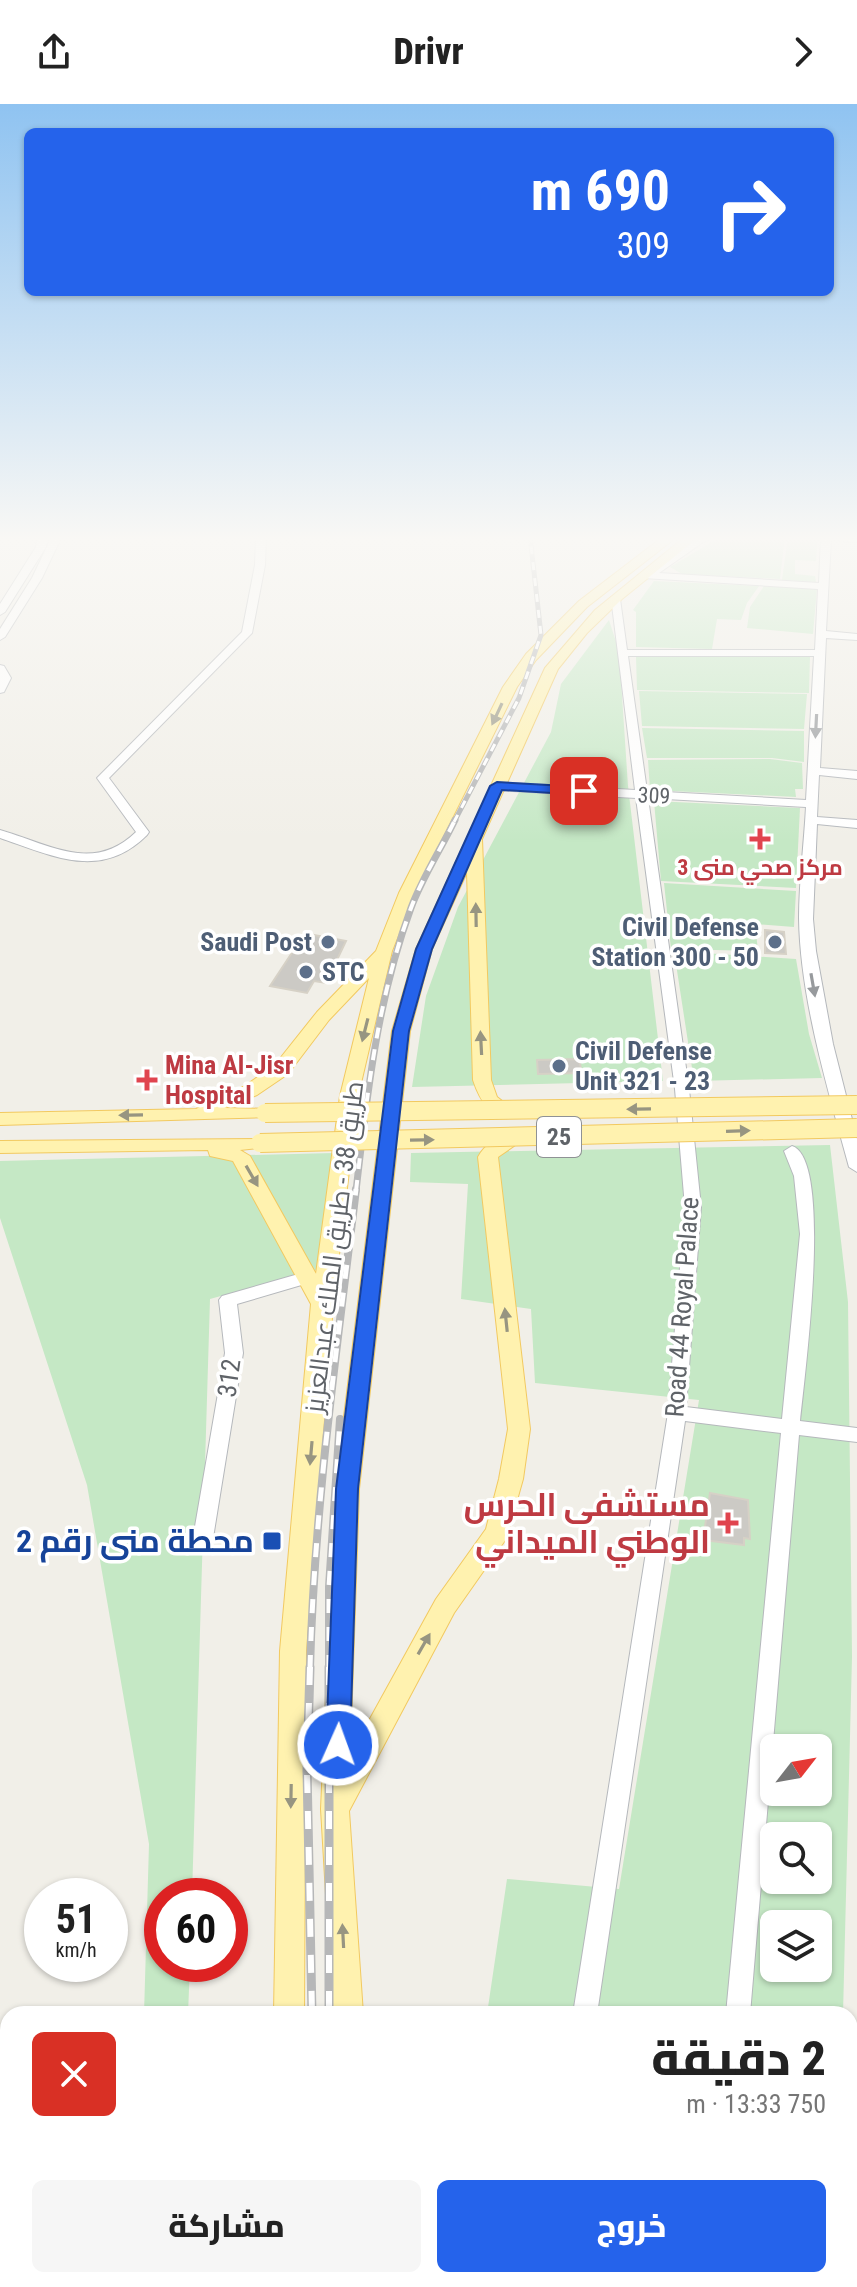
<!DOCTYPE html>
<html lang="ar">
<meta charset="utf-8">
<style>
body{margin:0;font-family:"Roboto Condensed",Cairo,sans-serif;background:#f6f6f6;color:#222;direction:rtl;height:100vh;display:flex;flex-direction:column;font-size:30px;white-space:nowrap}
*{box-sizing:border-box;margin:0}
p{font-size:26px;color:#767676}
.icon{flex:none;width:44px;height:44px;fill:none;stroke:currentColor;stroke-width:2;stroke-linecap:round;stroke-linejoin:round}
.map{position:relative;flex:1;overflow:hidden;direction:ltr}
.panel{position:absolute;left:0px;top:1902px;width:858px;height:282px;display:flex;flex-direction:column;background:#fff;border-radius:24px 24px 0 0;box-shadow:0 2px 6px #0004;direction:rtl}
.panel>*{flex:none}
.banner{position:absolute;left:24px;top:24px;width:810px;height:168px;border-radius:12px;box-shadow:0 2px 6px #0004;direction:rtl;background:#2563eb;color:#fff;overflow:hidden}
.needle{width:52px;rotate:59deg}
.fabs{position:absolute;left:760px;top:1630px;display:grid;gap:16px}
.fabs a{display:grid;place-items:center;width:72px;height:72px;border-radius:12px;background:#fff;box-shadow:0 2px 6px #0004;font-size:40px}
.speed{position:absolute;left:24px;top:1774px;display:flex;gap:16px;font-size:40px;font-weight:700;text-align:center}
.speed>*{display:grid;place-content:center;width:104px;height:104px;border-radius:50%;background:#fff;box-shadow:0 2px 6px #0004;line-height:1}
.speed small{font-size:20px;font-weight:400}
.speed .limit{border:12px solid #d22;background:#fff;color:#111}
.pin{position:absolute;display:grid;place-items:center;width:68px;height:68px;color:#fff;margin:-34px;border-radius:16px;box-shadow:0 4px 12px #0006}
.me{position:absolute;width:88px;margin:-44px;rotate:2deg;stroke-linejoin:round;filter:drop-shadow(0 0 6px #0008)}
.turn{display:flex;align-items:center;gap:28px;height:168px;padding:0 32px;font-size:36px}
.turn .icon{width:104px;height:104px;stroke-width:2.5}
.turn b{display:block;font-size:56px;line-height:68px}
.round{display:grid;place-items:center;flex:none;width:84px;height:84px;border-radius:12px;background:#f6f6f6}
.head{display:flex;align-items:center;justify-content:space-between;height:136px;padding:0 32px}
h1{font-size:48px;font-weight:800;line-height:60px}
.action{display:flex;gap:16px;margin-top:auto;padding:16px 32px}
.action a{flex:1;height:92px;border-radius:12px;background:#2563eb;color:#fff;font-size:32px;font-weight:800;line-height:92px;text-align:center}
.action a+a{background:#f6f6f6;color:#222}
header{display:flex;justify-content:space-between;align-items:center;height:104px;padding:0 32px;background:#fff;font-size:36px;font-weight:800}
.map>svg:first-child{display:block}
</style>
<header><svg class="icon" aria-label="forward" viewBox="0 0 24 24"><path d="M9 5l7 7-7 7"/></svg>Drivr<svg class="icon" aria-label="share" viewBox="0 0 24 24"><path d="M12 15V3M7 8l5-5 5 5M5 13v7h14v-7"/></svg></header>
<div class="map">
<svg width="857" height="2183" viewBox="0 0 857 2183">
<rect width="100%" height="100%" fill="#f1efe8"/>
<!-- green -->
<g fill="#c5e8c5" fill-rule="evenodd">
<path d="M722,432h63l-5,43 -98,-5 -12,-7z"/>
<path d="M788,432h30l-2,25 -21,-1v14l20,2 1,6 -34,-2z"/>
<path d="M654,477l105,5 -12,17 -6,17 -24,-1 -5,30 -76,-2v-35l-3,-2z"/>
<path d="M764,482l53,3 -4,45 -66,-6 3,-21z"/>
<path d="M609,516l10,31 9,135 35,295 -251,6 14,-91 32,-89 93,-175 10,-48z"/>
<path d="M636,553h174l-1,36 -172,-3z"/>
<path d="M639,587l168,3 -3,35 -162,-3z"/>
<path d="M642,624l162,3v31l-32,-4h-125z"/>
<path d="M770,655l32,4 1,26h-8l1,8 -146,-7 -2,-30z"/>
<path d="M654,697l146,7 -4,80 -135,-7z"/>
<path d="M664,779l132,8 -2,36 -39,-3 3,27 -87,-2z"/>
<path d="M674,847l122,8 13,75 13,44 -128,3z"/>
<path d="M830,1041l18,157 4,355 -9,357h-356l20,-135 112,10 80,-489 -164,-17 -4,-74 -70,-10 7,-115 -58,-2 1,-29zM774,1644h44v44h-44zM774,1732h44v44h-44zM774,1820h44v44h-44z"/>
<path d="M334,1049l-15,116 -109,30 -18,597h-30v68h28l-2,50h-44l5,-170 -62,-359 -87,-267v-57z"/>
<path d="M135,2176h131l-1,7h-130z"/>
<path d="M449,2176h388v7h-389z"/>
</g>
<!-- building -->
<g fill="#cccac5" stroke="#d6d1c6" stroke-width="2">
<path d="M765,826l19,2 2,22 -21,-1z"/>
<path d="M314,831l32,6 -20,42 -12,-2 -7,12 -37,-7 29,-44 10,2z"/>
<path d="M579,955l3,14 -44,1 -1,-14z"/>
<path d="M710,1389l38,7 2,39 -6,-1v7l-41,-5z"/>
</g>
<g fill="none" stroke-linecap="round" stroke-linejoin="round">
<!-- minor casing -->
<g stroke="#b5b8bc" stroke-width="2">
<g id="minor">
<path d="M38,432h10l-2,11 -41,65 -5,3v-11l36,-57z"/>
<path d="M52,432h10l-20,42 -37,59 -5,3v-11l32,-51z"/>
<path d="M256,432h10l-1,29 -13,68 -143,145 40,54 -2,3c-46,46 -94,21 -147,3v-8c49,14 93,44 136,2l-39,-54 145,-146 13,-67z"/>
<path d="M700,432h12l-53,37 160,10 2,-47h36v6l-26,-2 -5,91 31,3v6l-31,-2 -6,130 37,3v8l-38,-4 -2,42 40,3v8l-40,-4 -4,95 3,32 17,93 24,95v33l-8,-5c-21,-77 -49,-169 -50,-249 0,-36 5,-74 7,-111l-158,-9 41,291 12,118 -15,200 96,12 18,-185 -6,-58 -10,-25 8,-5c42,13 12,234 8,275l57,7v14l-58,-7 -49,579h-24l55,-581 -96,-12 -88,593h-24l95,-601 17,-206 -10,-118 -39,-291 -139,-8 -6,-4 6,-4 138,8 -24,-193 9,2 7,51h188l3,-61 -175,-11 -5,-3 9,-3zM628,552h186l-8,144 -159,-9z"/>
<path d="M0,561l4,1 7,12 -7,14 -4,1z"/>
<path d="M309,1167l6,2 2,4 -2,4 -78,23 6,49 -30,185 -3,6 -7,2 -7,-2 -3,-6 32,-185 -6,-53 3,-4z"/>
<path d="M850,2021l7,2v26l-7,-2z"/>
<path d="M528,2176h26l-1,7h-26z"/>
<path d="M701,2176h26l-1,7h-26z"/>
</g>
</g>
<!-- major casing -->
<g stroke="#f2c960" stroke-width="2">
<g id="major">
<path d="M664,432h14l-91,71 -51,53 -19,27 -102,206 -23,58 -34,145 -25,209 -27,346 -2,363h-30l6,-363 31,-347 -78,-143 -23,-5 -2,-6 -208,3v-12l267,-2 3,4 -3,4 -27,3 10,6 66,118 24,-178 29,-118 -40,42 -41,54 -31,21 -32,13 47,1 2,4 -2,4 -272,8v-12l196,-4 47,-22 31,-21 43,-54 59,-61 23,-58 104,-206 23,-33 53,-53z"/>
<path d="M686,432h14l-78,63 -35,34 -29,36 -76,170 9,241 6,17 18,14 -2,4c-23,6 -34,-17 -40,-35l-6,-208 -35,77 -22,82 -51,458 -9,266 86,-156 50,-70 13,-50 9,-50 -30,-272c8,-15 26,-26 43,-22l3,4 -26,18 32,272 -7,50 -17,60 -52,74 -105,198 14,203h-30l-12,-205 14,-320 57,-458 24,-82 129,-281 50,-58z"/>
<rect x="276" y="2176" width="34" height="7"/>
<rect x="342" y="2176" width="34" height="7"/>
</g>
</g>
<!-- minor -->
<use href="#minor" fill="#fff" fill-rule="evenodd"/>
<!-- major -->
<use href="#major" fill="#fff2af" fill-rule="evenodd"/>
<!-- rail-far3 casing -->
<g stroke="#b6b7b8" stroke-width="5">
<path id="rail-far3" d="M454,718l65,-124 22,-63 -11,-99"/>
</g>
<!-- rail-far2 casing -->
<g stroke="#b6b7b8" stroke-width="7">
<path id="rail-far2" d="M356,1087c11,-96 21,-191 55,-283 11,-30 30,-59 44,-88"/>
</g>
<!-- rail-far1 casing -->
<g stroke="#b6b7b8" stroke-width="8">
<g id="rail-far1">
<path d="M310,1565c4,-161 27,-320 46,-480"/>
<path d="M329,1565v-82l11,-168"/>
</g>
</g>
<!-- rail casing -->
<g stroke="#b6b7b8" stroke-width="9">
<g id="rail">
<path d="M310,1563l-3,103 5,244"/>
<path d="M329,1563v347"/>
<path d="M315,2176l1,7"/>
<path d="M333,2176v7"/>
</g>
</g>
<!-- rail-far3 -->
<use href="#rail-far3" stroke="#fff" stroke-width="3" stroke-dasharray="8" stroke-linecap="butt"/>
<!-- rail-far2 -->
<use href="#rail-far2" stroke="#fff" stroke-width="4" stroke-dasharray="11" stroke-linecap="butt"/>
<!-- rail-far1 -->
<use href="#rail-far1" stroke="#fff" stroke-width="5" stroke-dasharray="14" stroke-linecap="butt"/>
<!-- rail -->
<use href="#rail" stroke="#fff" stroke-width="6" stroke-dasharray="18" stroke-linecap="butt"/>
<!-- major-bridge casing -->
<g stroke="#f2c960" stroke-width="20" stroke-linecap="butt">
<g id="major-bridge">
<path d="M265,1009l592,-8"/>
<path d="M260,1039l597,-15"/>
</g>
</g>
<!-- major-bridge -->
<use href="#major-bridge" stroke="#fff2af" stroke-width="18"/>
</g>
<!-- one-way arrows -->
<defs><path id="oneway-solid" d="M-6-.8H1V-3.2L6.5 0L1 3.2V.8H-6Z" transform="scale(2)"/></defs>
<g fill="#979581">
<use href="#oneway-solid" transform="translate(497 610) rotate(115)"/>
<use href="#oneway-solid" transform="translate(476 811) rotate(-91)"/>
<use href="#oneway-solid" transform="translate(365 926) rotate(104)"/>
<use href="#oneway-solid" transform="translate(481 939) rotate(-93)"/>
<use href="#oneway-solid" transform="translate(639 1005) rotate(179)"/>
<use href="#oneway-solid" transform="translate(131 1011) rotate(179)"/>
<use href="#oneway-solid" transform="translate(738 1027) rotate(-2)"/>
<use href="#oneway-solid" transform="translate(422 1036) rotate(-1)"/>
<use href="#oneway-solid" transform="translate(252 1072) rotate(60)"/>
<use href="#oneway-solid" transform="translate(506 1216) rotate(-96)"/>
<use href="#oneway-solid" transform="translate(311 1349) rotate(95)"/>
<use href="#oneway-solid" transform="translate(424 1540) rotate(-60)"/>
<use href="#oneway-solid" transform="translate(291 1692) rotate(91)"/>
<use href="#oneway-solid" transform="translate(343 1832) rotate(-93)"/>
</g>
<g fill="#979a9d">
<use href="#oneway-solid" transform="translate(816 622) rotate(93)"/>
<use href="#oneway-solid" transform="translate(813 881) rotate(80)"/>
</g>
<!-- sky -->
<linearGradient id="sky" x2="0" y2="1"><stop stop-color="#8fc3f1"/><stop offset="0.59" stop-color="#f9f8f5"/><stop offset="1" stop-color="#f9f8f5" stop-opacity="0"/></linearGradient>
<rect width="857" height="738" fill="url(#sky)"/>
<!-- route -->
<path fill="#2563eb" stroke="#184099" stroke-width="2" d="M497,678l87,5 7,4 -7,4 -82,-5 -70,159 -23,82 -51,458 -8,256 -4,8 -8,3 -9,-3 -3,-8 10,-256 57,-458 23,-82 74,-163z"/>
<!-- markers -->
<g fill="#e0444e" stroke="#fff" stroke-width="3">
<path d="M756 723h8v8h8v8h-8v8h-8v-8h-8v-8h8z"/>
<path d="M143 964h8v8h8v8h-8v8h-8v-8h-8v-8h8z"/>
<path d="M724 1407h8v8h8v8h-8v8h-8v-8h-8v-8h8z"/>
</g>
<g fill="#5c6f8a" stroke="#fff" stroke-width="3">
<circle cx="328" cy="838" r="8"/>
<circle cx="775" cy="838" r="8"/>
<circle cx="306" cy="868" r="8"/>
<circle cx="559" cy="962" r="8"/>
</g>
<rect fill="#1a4fb4" stroke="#fff" stroke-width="3" x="262" y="1427" width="20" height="20" rx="4"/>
<g text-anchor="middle" stroke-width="7" stroke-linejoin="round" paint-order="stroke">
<!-- far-street labels -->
<g font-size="22" fill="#5f6368" stroke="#fff">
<text transform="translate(654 691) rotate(3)" y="8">309</text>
</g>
<!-- far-health labels -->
<g font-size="22" font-weight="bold" fill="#be3a42" stroke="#fff">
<text x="760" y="771">مركز صحي منى 3</text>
</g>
<!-- shield labels -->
<rect fill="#fff" stroke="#8f9295" stroke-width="2" x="537" y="1013" width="44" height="40" rx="6"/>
<g font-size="24" font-weight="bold" fill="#5f6368">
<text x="559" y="1041">25</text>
</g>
<!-- service labels -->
<g font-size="26" font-weight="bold" fill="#4e5e75" stroke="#fff" text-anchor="end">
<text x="759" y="832">Civil Defense<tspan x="759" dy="30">Station 300 - 50</tspan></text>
<text x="312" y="847">Saudi Post</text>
<text x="322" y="877" text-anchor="start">STC</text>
<text x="575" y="956" text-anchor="start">Civil Defense<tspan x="575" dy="30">Unit 321 - 23</tspan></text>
</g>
<!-- health labels -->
<g font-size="26" font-weight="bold" fill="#be3a42" stroke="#fff" text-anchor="start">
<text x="165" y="970">Mina Al-Jisr<tspan x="165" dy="30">Hospital</tspan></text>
</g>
<!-- street labels -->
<g font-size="26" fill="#5f6368" stroke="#fff">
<text transform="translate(334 1143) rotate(-83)" y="9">طريق 38 - طريق الملك عبدالعزيز</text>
<text transform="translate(682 1203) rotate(-86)" y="9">Road 44 Royal Palace</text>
<text transform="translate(229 1274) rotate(-82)" y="9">312</text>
</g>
<!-- near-health labels -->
<g font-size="32" font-weight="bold" fill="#be3a42" stroke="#fff" text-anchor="end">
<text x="710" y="1412">مستشفى الحرس<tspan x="710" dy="37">الوطني الميداني</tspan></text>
</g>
<!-- near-transit labels -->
<g font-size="32" font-weight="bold" fill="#164399" stroke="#fff" text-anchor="end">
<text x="254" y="1448">محطة منى رقم 2</text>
</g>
</g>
</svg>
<div class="fabs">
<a><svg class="needle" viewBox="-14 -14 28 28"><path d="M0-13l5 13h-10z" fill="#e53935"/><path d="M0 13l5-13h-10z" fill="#767676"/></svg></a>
<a><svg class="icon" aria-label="search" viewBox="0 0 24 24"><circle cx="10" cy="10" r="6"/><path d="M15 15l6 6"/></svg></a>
<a><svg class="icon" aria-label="layers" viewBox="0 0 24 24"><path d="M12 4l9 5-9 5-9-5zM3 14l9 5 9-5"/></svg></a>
</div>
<div class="speed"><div>51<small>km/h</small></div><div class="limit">60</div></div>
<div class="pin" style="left:584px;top:687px;background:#d93025"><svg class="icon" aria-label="arrive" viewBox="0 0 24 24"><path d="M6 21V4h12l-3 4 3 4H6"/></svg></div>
<svg class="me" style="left:338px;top:1641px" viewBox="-20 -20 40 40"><circle r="17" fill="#2563eb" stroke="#fff" stroke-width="3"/><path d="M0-11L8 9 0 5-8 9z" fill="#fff"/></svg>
<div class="banner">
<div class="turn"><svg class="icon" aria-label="right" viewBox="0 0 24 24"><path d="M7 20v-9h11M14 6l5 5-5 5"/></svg><div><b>690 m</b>309</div></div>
</div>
<section class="panel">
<div class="head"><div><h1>2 دقيقة</h1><p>750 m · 13:33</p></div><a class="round" style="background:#d93025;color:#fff"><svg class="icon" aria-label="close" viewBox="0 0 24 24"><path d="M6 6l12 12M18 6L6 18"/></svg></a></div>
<div class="action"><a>خروج</a><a>مشاركة</a></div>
</section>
</div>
